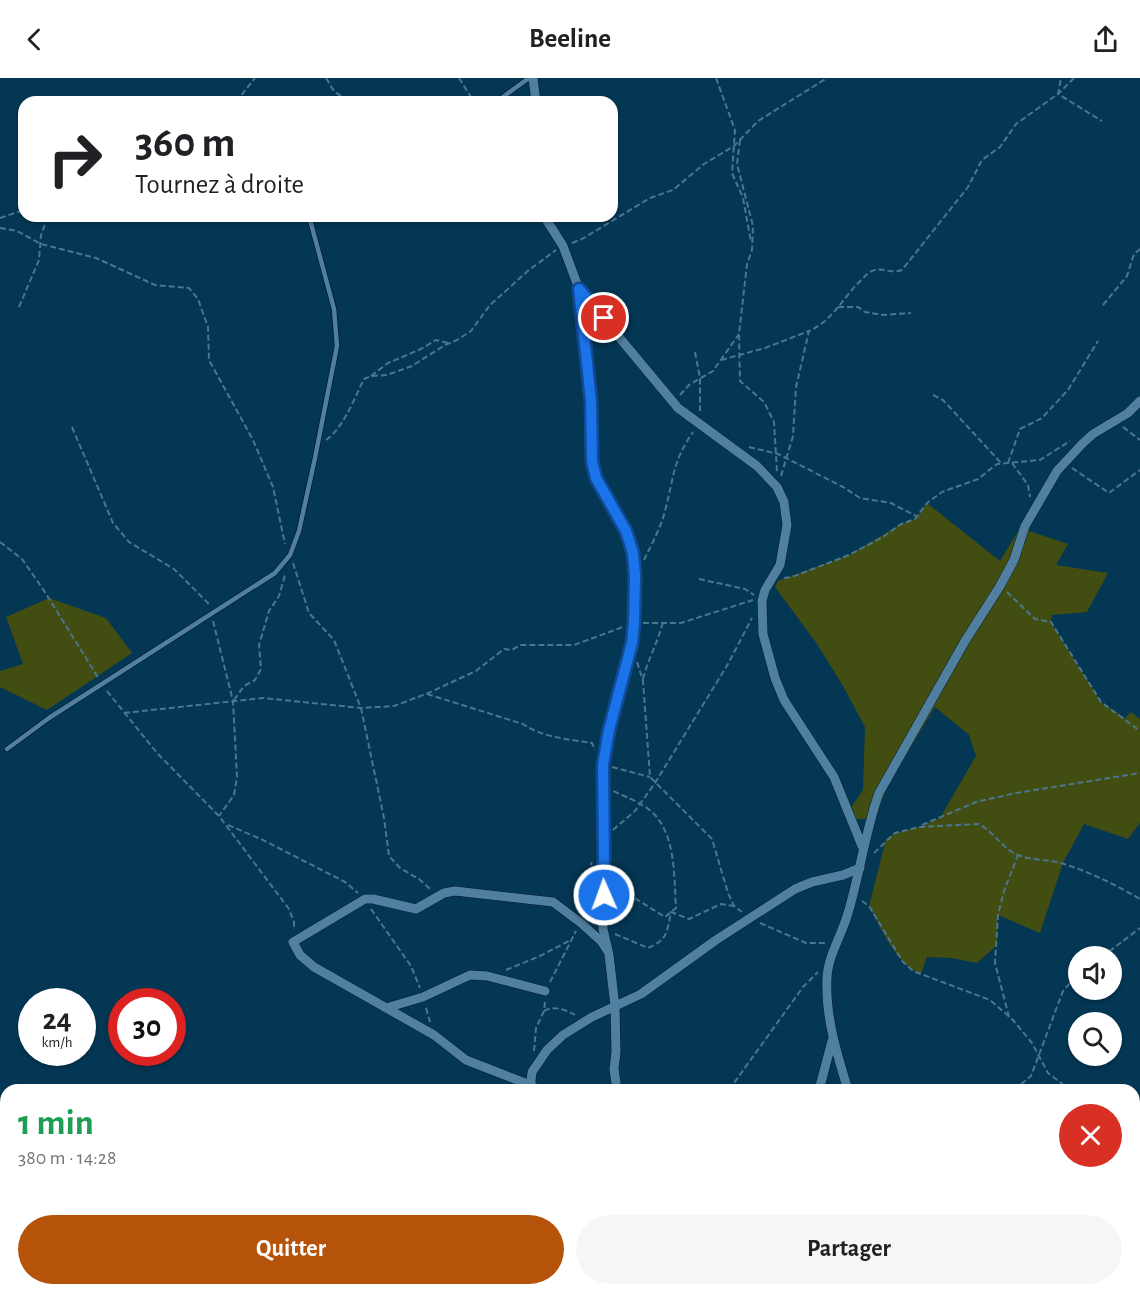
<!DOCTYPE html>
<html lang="fr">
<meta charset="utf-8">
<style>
body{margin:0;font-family:"Alegreya Sans",sans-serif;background:#f6f6f6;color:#202124;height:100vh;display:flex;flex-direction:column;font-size:22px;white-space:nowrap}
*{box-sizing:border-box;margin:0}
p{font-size:20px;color:#757577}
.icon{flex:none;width:33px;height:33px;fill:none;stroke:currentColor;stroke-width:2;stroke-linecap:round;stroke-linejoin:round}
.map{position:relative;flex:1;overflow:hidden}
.details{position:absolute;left:0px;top:1006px;width:1140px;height:212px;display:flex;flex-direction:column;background:#fff;border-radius:18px 18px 0 0;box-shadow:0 2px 4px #0004}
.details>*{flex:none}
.guide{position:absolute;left:18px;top:18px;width:600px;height:126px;border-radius:18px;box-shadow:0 2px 4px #0004;background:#fff;color:#202124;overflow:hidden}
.tools{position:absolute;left:1068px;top:868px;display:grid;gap:12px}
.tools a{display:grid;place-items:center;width:54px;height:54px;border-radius:50%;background:#fff;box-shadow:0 2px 4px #0004;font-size:30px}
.speed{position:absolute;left:18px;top:910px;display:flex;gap:12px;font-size:30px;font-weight:700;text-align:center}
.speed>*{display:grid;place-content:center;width:78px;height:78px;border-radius:50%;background:#fff;box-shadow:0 2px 4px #0004;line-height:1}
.speed small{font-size:15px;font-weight:400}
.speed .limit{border:9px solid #d22;background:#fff;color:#111}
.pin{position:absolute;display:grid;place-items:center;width:51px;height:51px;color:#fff;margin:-26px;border:3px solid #fff;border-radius:50%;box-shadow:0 2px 6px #0007}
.me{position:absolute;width:66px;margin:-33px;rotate:358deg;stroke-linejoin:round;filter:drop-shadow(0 0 4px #0008)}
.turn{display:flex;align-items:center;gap:21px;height:126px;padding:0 18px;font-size:27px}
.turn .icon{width:78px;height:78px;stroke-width:2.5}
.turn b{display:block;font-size:42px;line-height:51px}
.round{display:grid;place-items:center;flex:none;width:63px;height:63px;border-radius:32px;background:#f6f6f6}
.overview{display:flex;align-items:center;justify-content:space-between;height:102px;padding:0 18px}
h1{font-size:36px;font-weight:700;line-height:45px;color:#1e9e55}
.action{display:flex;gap:12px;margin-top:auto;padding:12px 18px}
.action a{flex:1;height:69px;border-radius:36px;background:#b45309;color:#fff;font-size:24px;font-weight:700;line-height:69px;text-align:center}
.action a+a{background:#f6f6f6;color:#202124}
header{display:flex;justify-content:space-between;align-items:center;height:78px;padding:0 18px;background:#fff;font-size:27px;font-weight:700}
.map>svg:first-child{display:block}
</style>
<header><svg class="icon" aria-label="back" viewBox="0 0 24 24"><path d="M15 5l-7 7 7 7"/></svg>Beeline<svg class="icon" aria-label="share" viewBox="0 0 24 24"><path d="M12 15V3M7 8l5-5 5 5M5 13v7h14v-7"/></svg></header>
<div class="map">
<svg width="1140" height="1217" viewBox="0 0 1140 1217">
<rect width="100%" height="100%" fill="#043754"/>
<!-- green -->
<g fill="#414d11">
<path d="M927,425l73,58 20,-33 48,16 -12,21 52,8 -21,39 -35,3 -1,7 50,80 24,16 6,-6 9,7v104l-12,16 -44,-15 -21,39 -23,70 -42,-18 -1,30 -20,18 -25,-5 -25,-1 -6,17c-26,-10 -39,-45 -52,-68l17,-67 9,-6 24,-6 21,-9 36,-62 -7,-21 -34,-28 -47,78 -13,34h-22l-3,-10 13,-19 2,-63 -22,-41 -26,-42 -42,-57 3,-6 71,-26 52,-31 14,-5z"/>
<path d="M49,520l57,20 26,35 -85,57 -47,-23v-16l23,-7 -17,-47z"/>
</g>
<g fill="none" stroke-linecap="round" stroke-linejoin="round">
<!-- service casing -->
<g stroke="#051d2d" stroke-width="6">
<g id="service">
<path d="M496,24l33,-24"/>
<path d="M7,671l42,-31 226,-145 15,-18 9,-24 16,-73 22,-112 -3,-37 -25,-93"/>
</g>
</g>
<!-- minor casing -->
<g stroke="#051d2d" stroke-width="10">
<g id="minor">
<path d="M533,0l3,24"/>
<path d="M544,138l19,30 16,43 99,119 79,58 20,21 7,15 3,23 -7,40 -15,25 -3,11 1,33 12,44 9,22 50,77 28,69"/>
<path d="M579,211l12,112 1,60 3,17 31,53 7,22 2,23 -1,47 -2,20 -23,87 -6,35v164l6,26 6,51 1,46 -2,17 3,21"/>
<path d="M386,930l37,-11 47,-22 17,1 58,15"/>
<path d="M530,1012l2,-18 15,-22 16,-15 29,-18 49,-23 75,-54 79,-51 17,-7 31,-7 17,-7"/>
<path d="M539,1012l-9,-5 -64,-25 -32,-25 -120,-68 -14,-12 -7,-13 72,-43h8l43,10 28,-16 11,-2 98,11 28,21 21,19 5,8"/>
<path d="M819,1012l13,-49"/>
<path d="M848,1012c-11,-36 -23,-74 -21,-112 1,-23 15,-43 21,-65 12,-40 17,-81 31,-120l86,-152 35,-55 14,-26 11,-34 32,-55 25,-27 11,-10 35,-21 12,-12"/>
<path d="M1074,1212l4,5"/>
<path d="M593,1217l5,-5"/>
</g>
</g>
<!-- tertiary casing -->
<g stroke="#051d2d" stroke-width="14">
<g id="tertiary">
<path d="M1134,1191l6,-9"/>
<path d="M1117,1217l4,-5"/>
</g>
</g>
<!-- path -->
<g stroke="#4c758e" stroke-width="2" stroke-dasharray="6 3" stroke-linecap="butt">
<path d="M326,0l8,13 15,11"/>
<path d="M459,0l15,24"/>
<path d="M716,0l19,52 -3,43 11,25 8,44"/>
<path d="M1074,0l-16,16 44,27"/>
<path d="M236,24l19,-24"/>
<path d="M740,62l-3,24 16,62 -1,24 -5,14 -8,70 1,47 24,21 10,20 3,50"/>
<path d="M0,140l24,-8"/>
<path d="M0,150l17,3 24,13 55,14 59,27 34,3 9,11 10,28 1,33 44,80 20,47 12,57"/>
<path d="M572,165l10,-4 68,-41 23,-8 31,-26 30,-18 24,-25 69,-43"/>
<path d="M1103,227l24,-29 7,-22 6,-5"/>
<path d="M19,229l20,-47 2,-25 7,-19"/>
<path d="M838,229h20l7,5 17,3 29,-2"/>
<path d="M695,274l5,26v33"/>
<path d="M721,282l44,-12 44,-17"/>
<path d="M371,298l17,-13 33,-14 15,-9 12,3"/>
<path d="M680,317l9,-10 24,-14 26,-37"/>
<path d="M933,317l10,5 59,64"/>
<path d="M72,349l41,96 16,19 45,27 34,34 1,4"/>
<path d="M1123,349l17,13"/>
<path d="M326,362c18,-13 28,-41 38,-61l7,-3 16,-1 25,-9 33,-21 12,-5 14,-9 19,-26 39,-35 27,-20"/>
<path d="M749,369l29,7 10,5 55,28 17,11 31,5 25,13"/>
<path d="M1008,385l12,-34 22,-11 26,-28 30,-49"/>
<path d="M1012,385l16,22 2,12"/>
<path d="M1072,390l37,25 31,-23"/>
<path d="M781,398l12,-40 3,-49 13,-56c21,-9 32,-29 47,-46 5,-4 9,-10 14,-13 12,-7 19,3 32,-2l66,-83 14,-27 18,-13 16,-23 42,-30 3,-16"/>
<path d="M0,464l22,17 21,30 56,90"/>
<path d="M644,482c8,-17 18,-34 22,-53 8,-31 7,-46 27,-75"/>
<path d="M293,485l16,50 25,27 27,68 23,110 5,38 11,12 19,11 11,10"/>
<path d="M784,500l8,-1 57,-22 34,-18 18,-13 14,-5 12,-16 15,-11 36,-13 19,-15 43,-4 30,-19"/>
<path d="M699,501l46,10 9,6"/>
<path d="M1007,514l28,27 16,3 50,80 39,29"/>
<path d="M213,543l20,80 4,76 -3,18 -15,21"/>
<path d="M643,545h38l72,-23"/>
<path d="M637,584l6,19 7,96 62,62 16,54 6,13 8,6"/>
<path d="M643,601c5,-20 15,-37 20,-57"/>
<path d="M107,613l50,62 62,63 70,93 5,13v8"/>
<path d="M427,616l96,30c21,14 45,15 69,19l3,7"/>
<path d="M234,622l10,-14 11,-6 6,-11 -2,-24 10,-34 10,-15 6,-21"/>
<path d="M124,635l139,-15 98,10 33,-2 32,-12 50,-23 28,-22 8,1 8,-5h54l49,-18"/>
<path d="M612,689l38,10"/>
<path d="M228,747l35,15 82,42 13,11"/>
<path d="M922,747l54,-23 40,-9 124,-20"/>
<path d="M613,752l22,-19 20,-28 73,-119 24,-46"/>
<path d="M874,775l21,-20 24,-6 59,-3c16,7 24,25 40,31 14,6 32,4 46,9 26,8 52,21 76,35"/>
<path d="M612,806l53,33 11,-9c-2,-30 0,-71 -22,-94 -11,-11 -28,-17 -41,-23"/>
<path d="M862,823l7,5 34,56 10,9 77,29 23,20 19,23 16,30 17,13 15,4"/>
<path d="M578,830l4,-21 10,-25"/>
<path d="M371,831l40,57 9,22"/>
<path d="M760,845l46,20h19"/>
<path d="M615,856l33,14c20,-8 19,-17 23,-36l18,7 32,-15 13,2"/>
<path d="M1102,879l38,-29"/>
<path d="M506,892l34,-14 31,-16"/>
<path d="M550,904l26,-51"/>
<path d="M426,930l4,14"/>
<path d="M544,933c10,-6 22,-1 31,4"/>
<path d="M1009,939l-14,-54 3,-48 6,-24 14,-36"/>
<path d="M534,973l2,-23 8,-17 1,-9"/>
<path d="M729,1012l74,-103 15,-15"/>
<path d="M1014,1012l17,-14 32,-85 15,-17"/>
<path d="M1134,1054l6,15"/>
<path d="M721,1212l18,3"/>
<path d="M851,1212l7,5"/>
<path d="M806,1217l3,-5"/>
</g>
<!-- service -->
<use href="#service" stroke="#517f9f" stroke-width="4.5"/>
<!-- minor -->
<use href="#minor" stroke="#517f9f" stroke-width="9"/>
<!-- tertiary -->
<use href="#tertiary" stroke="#517f9f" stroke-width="12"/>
</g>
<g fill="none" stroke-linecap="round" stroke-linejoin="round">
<!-- route casing -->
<g stroke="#114b97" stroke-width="15">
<path id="route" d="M604,240l-25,-29 12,112 1,60 4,17 30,53 7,22 2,23 -1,47 -2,20 -23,87 -6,35 1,94 -2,19 2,17"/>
</g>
<!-- route -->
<use href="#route" stroke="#1a73e8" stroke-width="10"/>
</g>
</svg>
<div class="tools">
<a><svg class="icon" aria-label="sound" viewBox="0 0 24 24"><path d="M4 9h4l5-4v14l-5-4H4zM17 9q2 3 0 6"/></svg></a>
<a><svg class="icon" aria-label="search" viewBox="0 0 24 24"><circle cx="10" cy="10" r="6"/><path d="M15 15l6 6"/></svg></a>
</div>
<div class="speed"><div>24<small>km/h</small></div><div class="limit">30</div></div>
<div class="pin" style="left:604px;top:240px;background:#d93025"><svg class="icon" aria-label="arrive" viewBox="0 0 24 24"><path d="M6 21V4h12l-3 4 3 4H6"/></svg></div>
<svg class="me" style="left:604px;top:817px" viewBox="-20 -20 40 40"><circle r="17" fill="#1a73e8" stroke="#fff" stroke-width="3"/><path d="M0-11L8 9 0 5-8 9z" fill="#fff"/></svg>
<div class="guide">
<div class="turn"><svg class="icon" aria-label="right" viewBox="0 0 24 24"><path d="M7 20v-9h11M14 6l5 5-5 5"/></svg><div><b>360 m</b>Tournez à droite</div></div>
</div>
<section class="details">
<div class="overview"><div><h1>1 min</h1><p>380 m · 14:28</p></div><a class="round" style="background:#d93025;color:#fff"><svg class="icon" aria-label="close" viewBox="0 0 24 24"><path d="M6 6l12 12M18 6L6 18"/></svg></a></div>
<div class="action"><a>Quitter</a><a>Partager</a></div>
</section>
</div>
